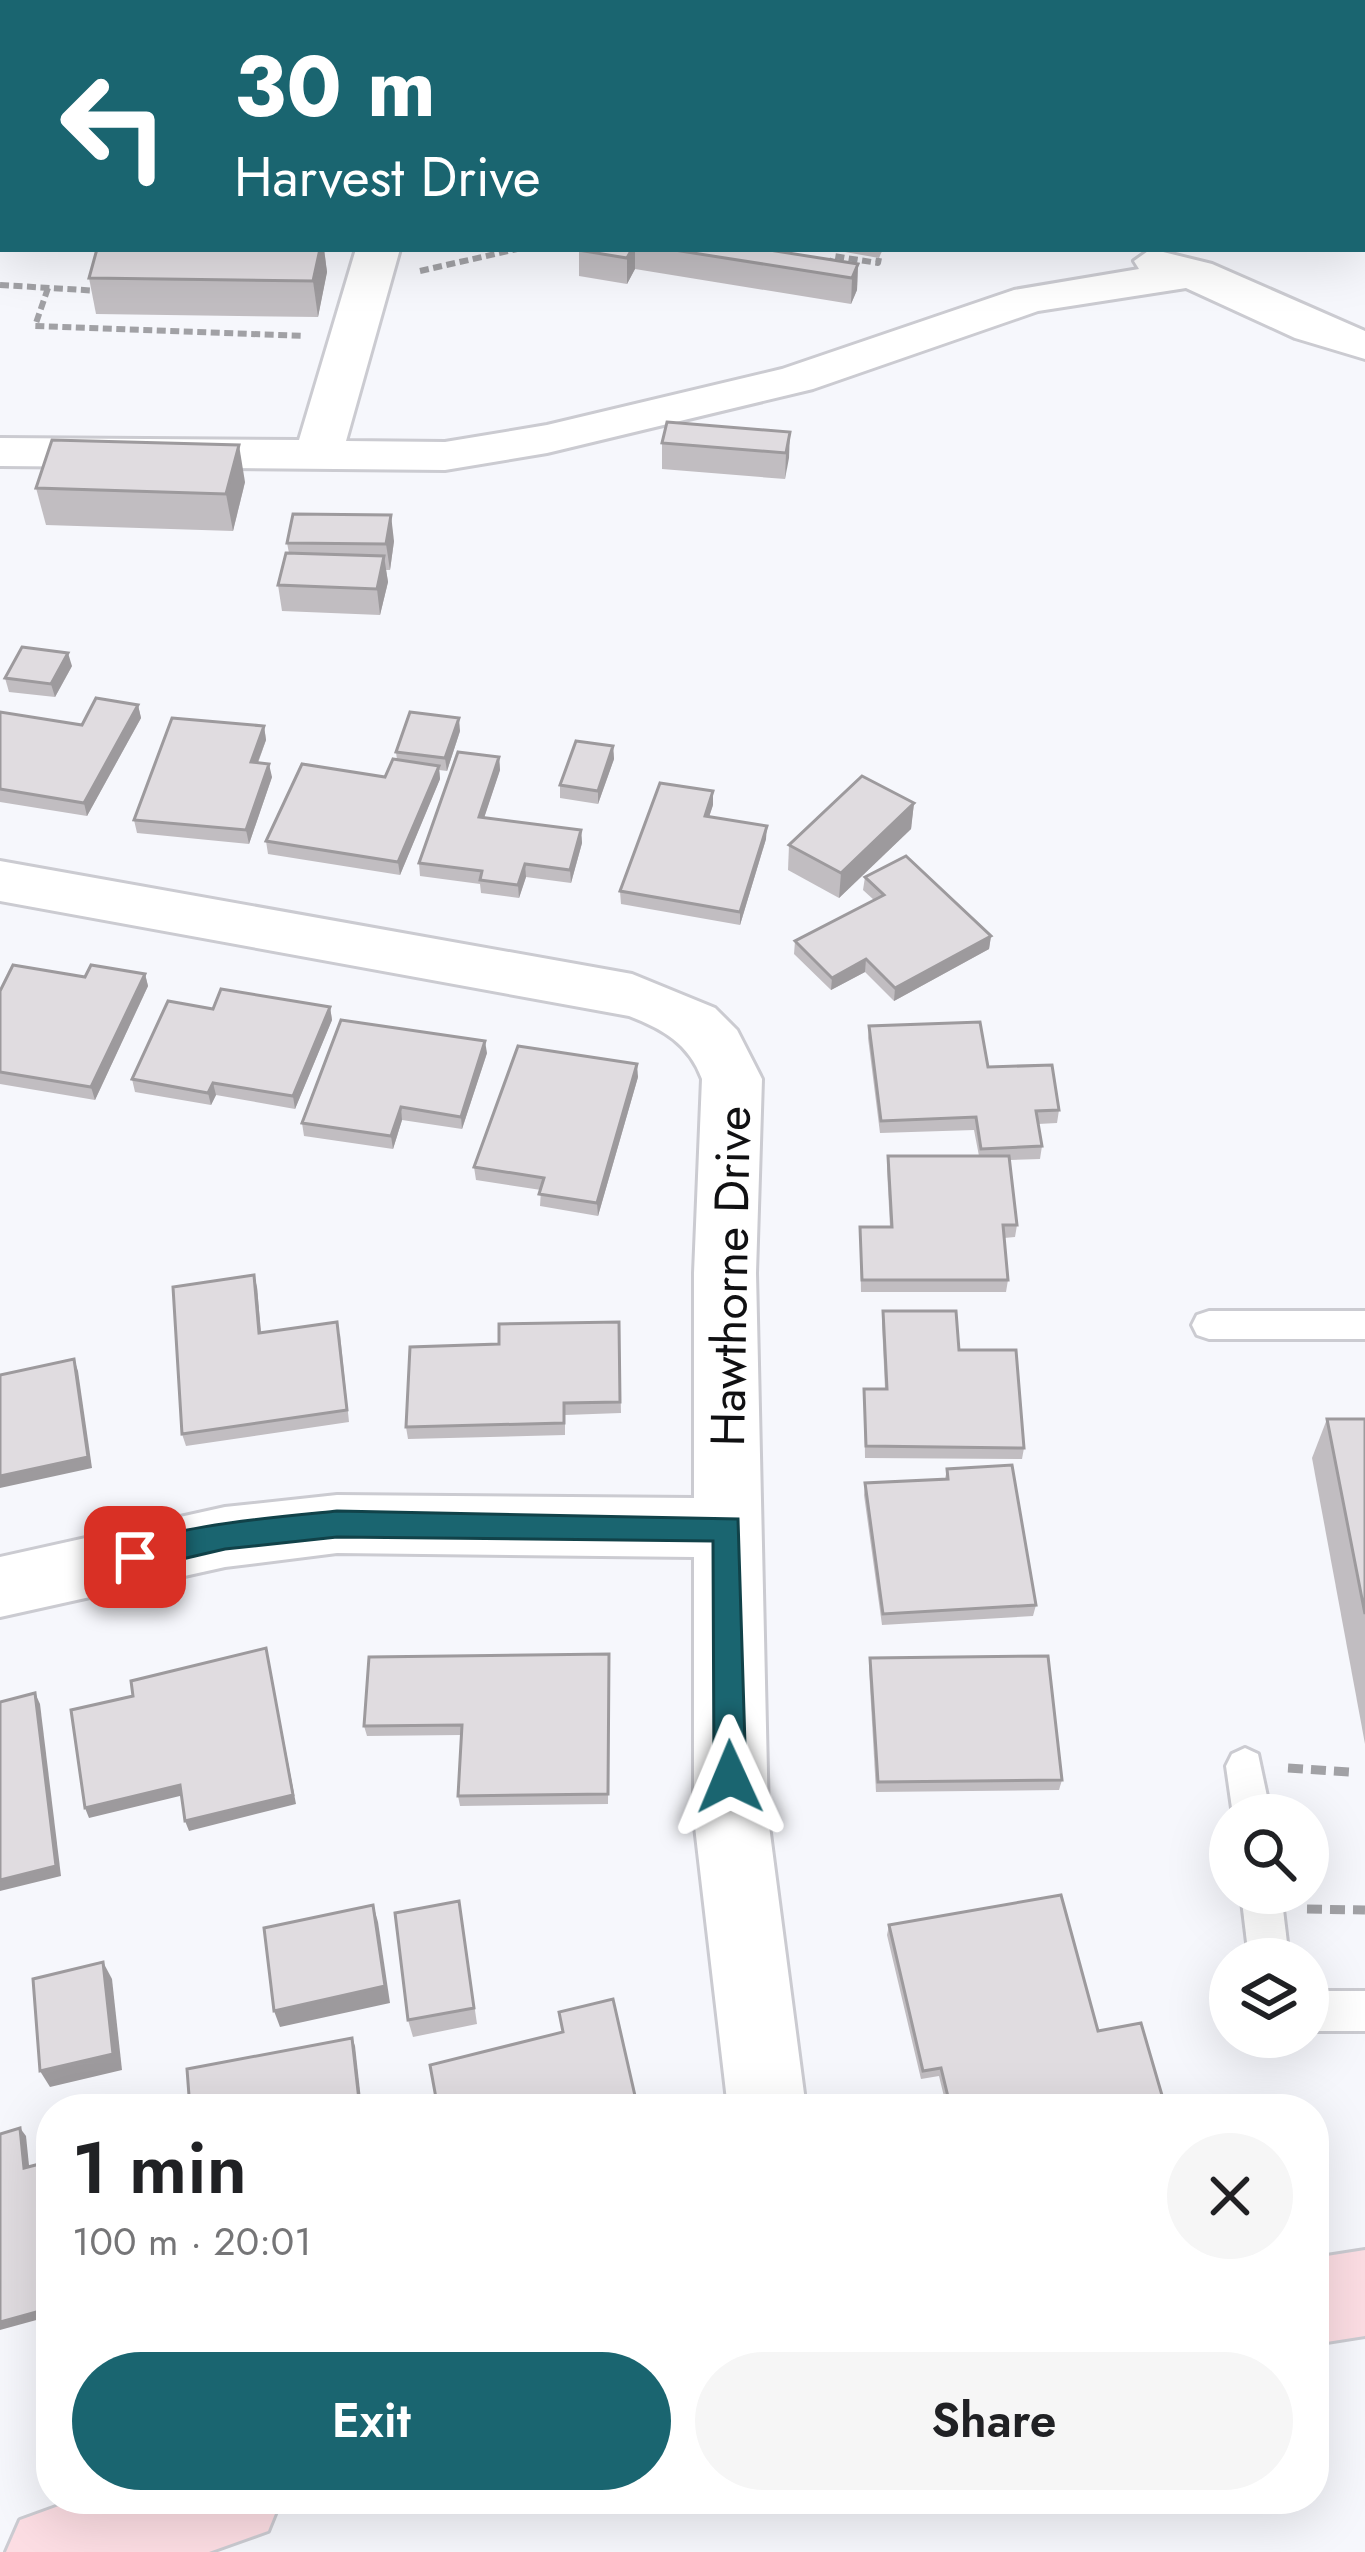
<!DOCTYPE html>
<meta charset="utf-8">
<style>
body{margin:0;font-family:Jost,sans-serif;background:#f6f6f6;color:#202124;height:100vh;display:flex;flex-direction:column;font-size:45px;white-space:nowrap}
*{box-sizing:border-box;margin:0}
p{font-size:39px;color:#757577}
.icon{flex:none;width:66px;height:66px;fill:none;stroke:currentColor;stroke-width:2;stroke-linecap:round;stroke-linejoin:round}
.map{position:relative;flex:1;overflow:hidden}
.details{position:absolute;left:36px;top:2094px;width:1293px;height:420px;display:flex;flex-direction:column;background:#fff;border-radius:48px;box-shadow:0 12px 48px #0002}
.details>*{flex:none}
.guide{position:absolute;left:0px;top:0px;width:1365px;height:252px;box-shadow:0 12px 48px #0002;background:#1a6570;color:#fff;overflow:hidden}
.buttons{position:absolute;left:1209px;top:1794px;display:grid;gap:24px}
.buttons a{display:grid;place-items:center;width:120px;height:120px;border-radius:50%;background:#fff;box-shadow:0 12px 48px #0002;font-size:60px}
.pin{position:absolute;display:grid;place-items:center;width:102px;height:102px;color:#fff;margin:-51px;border-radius:24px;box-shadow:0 6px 18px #0006}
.me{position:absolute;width:132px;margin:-66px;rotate:359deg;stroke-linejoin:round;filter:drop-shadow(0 0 9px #0008)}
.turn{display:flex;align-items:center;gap:42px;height:252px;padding:0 36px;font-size:54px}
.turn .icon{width:156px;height:156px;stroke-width:2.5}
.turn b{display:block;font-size:84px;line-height:102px}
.round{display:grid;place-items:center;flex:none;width:126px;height:126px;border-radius:63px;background:#f6f6f6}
.overview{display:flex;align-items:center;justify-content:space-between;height:204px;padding:0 36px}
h1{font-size:72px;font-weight:600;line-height:90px}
.button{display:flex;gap:24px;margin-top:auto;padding:24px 36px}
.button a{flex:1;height:138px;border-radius:72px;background:#1a6570;color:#fff;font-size:48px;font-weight:600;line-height:138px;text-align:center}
.button a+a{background:#f6f6f6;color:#202124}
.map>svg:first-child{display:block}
</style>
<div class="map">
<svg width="1365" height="2552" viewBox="0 0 1365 2552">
<rect width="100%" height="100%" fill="#f6f7fc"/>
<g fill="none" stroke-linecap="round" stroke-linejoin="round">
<!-- lane casing -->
<g stroke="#cbcbd1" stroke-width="6">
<g id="lane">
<path d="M1130,0h55l2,3h-55z"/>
<path d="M1291,0h57l2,3h-57z"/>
<rect x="1362" y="47" width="3" height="13"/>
<path d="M1209,1311h156v28h-156l-12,-4 -5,-10 5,-10z"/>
<path d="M1245,1748l13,6 13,61h-38l-7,-49 6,-12z"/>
<path d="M1241,1893h40l8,66h-40z"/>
<rect x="1308" y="1991" width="57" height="40"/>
</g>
</g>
<!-- street casing -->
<g stroke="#cbcbd1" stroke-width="6">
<g id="street">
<path d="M1090,0h38l2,3h-38z"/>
<path d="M356,249h44l-54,192 99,1 102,-17 235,-56 232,-79 125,-21 -5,-8 17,-12 61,15 153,67v28l-70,-21 -109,-50 -148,23 -225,78 -266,64 -102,17 -445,-4v-28l299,2z"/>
<path d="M0,861l632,113 83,34 22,22 25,49 -6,194 12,545 38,291h-78l-34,-291v-261l-357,-4 -112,14 -225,50v-60l225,-50 112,-12 357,3v-225l8,-194c-13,-35 -39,-50 -73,-63l-629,-115z"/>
</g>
</g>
<!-- secondary casing -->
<g stroke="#cbcbd1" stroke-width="6">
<g id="secondary">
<rect x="0" y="17" width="3" height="24"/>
<rect x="1362" y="86" width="3" height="26"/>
<path d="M1365,2250v86l-51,8v-86z"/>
<path d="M78,2499h203l-13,32 -59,21h-203l14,-32z"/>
</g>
</g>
<!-- path-far1 -->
<g stroke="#a1a1a5" stroke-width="6" stroke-dasharray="9 4.5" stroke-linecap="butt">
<path d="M829,267l5,-11 44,7 1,-5"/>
<path d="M420,271l97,-22"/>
<path d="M0,285l100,6"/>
<path d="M48,288l-13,38 270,10"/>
</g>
<!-- path -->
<g stroke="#a1a1a5" stroke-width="9" stroke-dasharray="15 8" stroke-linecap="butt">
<path d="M1288,1768l62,4"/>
<path d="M1307,1909l58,1"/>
</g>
<!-- lane -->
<use href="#lane" fill="#fff" fill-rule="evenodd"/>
<!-- street -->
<use href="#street" fill="#fff" fill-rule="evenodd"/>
<!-- secondary -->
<use href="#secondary" fill="#fcdde3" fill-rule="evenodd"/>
</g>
<!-- wall -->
<g fill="#c1bdc1">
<path d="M1363,0h2v45l-3,-1z"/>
<path d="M97,249h227l3,23 -9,45 -222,-3 -7,-36z"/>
<path d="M579,249h184l95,15 -1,26 -6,14 -216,-35 -8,15 -48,-8z"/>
<path d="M828,249h55l-4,9z"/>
<path d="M790,432l-5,47 -123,-10v-26z"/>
<path d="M245,482l-12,49 -187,-6 -10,-37z"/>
<path d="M394,541l-4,29h-4l2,12 -8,33 -98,-4 -4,-26 11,-32 -2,-10z"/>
<path d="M72,666l-17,31 -46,-5 -4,-14z"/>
<path d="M138,705l3,13 -54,98 -87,-14v-90l82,13z"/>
<path d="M264,726l2,14 -8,23 14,14 -23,67 -112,-11 -3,-13z"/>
<path d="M460,731l-13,40 -8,-1 1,9 -40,96 -132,-21 -2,-13 119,-64 12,-17 -1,-8z"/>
<path d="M613,746l1,13 -16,45 -38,-6v-13z"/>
<path d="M499,757l1,13 -16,48 97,12 1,13 -11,40 -45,-6 -7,21 -38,-5 -1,-9 -60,-8 -1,-13z"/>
<path d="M914,803l-3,26 -72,69 -51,-28 1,-25z"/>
<path d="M713,805l-4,12 57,22 -26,86 -119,-21 -1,-13z"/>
<path d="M865,877l126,59 -2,13 -95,52 -29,-29 -34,18 -37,-36 1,-13 79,-41 -11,-10z"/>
<path d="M145,974l3,12 -53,114 -95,-16v-93l85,-14z"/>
<path d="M330,1007l2,13 -37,89 -79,-14 -5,10 -76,-13 -3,-13 81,-70z"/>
<path d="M869,1026l119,41 71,43 -2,13 -19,1 4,22 -2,13 -30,1 7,65 -2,12 -11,1 4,42 -2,12h-145l-1,-65h30l-3,-58 1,-13h91l-5,-26 -94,3 -12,-95z"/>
<path d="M487,1053l-25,76 -60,-9 -9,29 -89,-13 -2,-13z"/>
<path d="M638,1077l-40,139 -58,-10 1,-16 -65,-10 -2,-13z"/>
<path d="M257,1287l4,46 79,1 9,88 -163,24 -4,-12z"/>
<path d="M883,1311l76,39 65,98 -2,11 -157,-1 -1,-69h21l-3,-66z"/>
<path d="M619,1322l2,91 -56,2v20l-157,4 -2,-12 93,-83z"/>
<path d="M1327,1419h38v325l-53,-286z"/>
<path d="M947,1469l89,136 -3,11 -151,9 -18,-130 1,-12 80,-4z"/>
<path d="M609,1654l-1,150 -148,2 -2,-10 3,-61 -94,1 -3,-10z"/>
<path d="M870,1658l192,122 -3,10 -183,2 -7,-123z"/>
<path d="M459,1901l18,123 -64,13 -5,-17z"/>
<path d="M889,1925l209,106 68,78h-219l-8,-33 -18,3 -34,-144z"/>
</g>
<!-- shaded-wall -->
<g fill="#9d9a9d">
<path d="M320,249h4l3,23 -9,45 -5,-36z"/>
<path d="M632,249h3v20l-8,15v-26z"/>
<path d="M858,264l-1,26 -6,14 1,-26z"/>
<path d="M790,432l-1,26 -4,21 1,-26z"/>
<path d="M239,445l6,37 -12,49 -7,-37z"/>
<path d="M391,515l3,26 -4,29 -4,-26z"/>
<path d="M384,556l4,26 -8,33 -3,-26z"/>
<path d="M68,653l4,13 -17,31 -4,-13z"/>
<path d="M138,705l3,13 -54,98 -3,-13z"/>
<path d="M459,718l1,13 -13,40 -2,-13z"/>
<path d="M264,726l2,14 -13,35 -2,-13z"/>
<path d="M613,746l1,13 -16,45v-13z"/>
<path d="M499,757l1,13 -20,60 -1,-13z"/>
<path d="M269,764l3,13 -23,67 -3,-14z"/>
<path d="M439,766l1,13 -40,96 -2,-13z"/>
<path d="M713,791v14l-8,24v-13z"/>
<path d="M914,803l-3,26 -72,69 2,-25z"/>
<path d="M767,826l-1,13 -26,86v-13z"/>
<path d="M581,830l1,13 -11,40 -1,-13z"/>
<path d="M525,864l1,13 -7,21 -1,-13z"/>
<path d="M991,936l-2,13 -95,52 1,-13z"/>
<path d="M866,959l-1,13 -34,18 1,-12z"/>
<path d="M145,974l3,12 -53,114 -4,-13z"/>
<path d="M330,1007l2,13 -37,89 -2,-13z"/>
<path d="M485,1041l2,12 -25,76 -1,-12z"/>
<path d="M637,1064l1,13 -40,139 -1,-13z"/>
<path d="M213,1083l3,12 -5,10 -3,-12z"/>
<path d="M401,1107l1,13 -9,29 -2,-13z"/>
<path d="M254,1275l3,12 5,58 -3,-12z"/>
<path d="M74,1359l4,12 14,97 -92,20v-12z"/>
<path d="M266,1648l30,156 -107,27 -4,-10z"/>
<path d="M35,1693l5,11 21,172 -61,15v-11z"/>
<path d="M180,1785l4,10 -95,23 -4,-10z"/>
<path d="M373,1905l5,17 12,81 -110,24 -6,-16z"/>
<path d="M103,1962l9,17 10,91 -72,17 -10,-16z"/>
<path d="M352,2038l3,8 7,63h-2z"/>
<path d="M20,2128l6,8 4,39 -6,-7z"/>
<path d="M51,2308v8l-51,14v-8z"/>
</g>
<!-- building -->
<g fill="#e0dce0" stroke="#9d9a9d" stroke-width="3">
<path d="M97,249h223l-7,32 -224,-3z"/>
<path d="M579,249h53l-5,9 -49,-8z"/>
<path d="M668,249h95l95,15 -6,14z"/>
<path d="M667,422l123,10 -4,21 -124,-10z"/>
<path d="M52,440l187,5 -13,49 -190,-6z"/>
<path d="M293,514l98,1 -5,29 -99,-1z"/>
<path d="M286,553l98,3 -7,33 -99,-4z"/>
<path d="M22,647l46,6 -17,31 -46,-6z"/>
<path d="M96,698l42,7 -54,98 -84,-14v-77l82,13z"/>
<path d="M410,712l49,6 -14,40 -49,-6z"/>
<path d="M172,718l92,8 -13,36 18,2 -23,66 -112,-10z"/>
<path d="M576,741l37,5 -15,45 -38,-6z"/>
<path d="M458,752l41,5 -20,60 102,13 -11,40 -45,-6 -7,21 -38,-5 2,-9 -63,-8z"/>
<path d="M393,759l46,7 -41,96 -132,-21 36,-77 83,13z"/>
<path d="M862,776l52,27 -73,70 -52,-28z"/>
<path d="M660,783l53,8 -8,25 62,10 -27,86 -120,-21z"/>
<path d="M906,856l85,80 -96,52 -29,-29 -34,19 -37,-37 89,-46 -19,-18z"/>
<path d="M13,965l72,12 6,-12 54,9 -54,113 -91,-15v-81z"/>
<path d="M221,989l109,18 -37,89 -80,-13 -5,10 -76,-14 36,-78 45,8z"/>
<path d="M341,1020l144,21 -24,76 -60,-10 -10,29 -89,-13z"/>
<path d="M980,1022l8,45 64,-2 7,45 -23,1 6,35 -61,3 -5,-32 -95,4 -12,-95z"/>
<path d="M518,1046l119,18 -40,139 -58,-9 5,-16 -70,-11z"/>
<path d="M888,1156h121l8,69h-14l5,55h-146l-2,-53h32z"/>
<path d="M254,1275l5,58 78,-11 10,88 -165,24 -9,-147z"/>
<path d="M883,1311h73l3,39h57l8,98 -158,-2 -2,-57h23z"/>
<path d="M619,1322l1,80 -56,1v20l-158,4 4,-80 89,-3v-20z"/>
<path d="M74,1359l14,98 -88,19v-101z"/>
<path d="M1327,1419h38v195z"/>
<path d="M1012,1465l24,140 -153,9 -18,-131 83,-4 -1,-10z"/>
<path d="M266,1648l27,147 -108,26 -5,-36 -95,23 -14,-98 62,-14 -2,-15z"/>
<path d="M609,1654l-1,140 -150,2 4,-71 -98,1 5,-69z"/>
<path d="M1048,1656l14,124 -184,2 -8,-124z"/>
<path d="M35,1693l21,173 -56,14v-178z"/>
<path d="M1061,1895l37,136 43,-8 25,86h-215l-10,-41 -18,3 -34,-146z"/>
<path d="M459,1901l15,107 -66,12 -13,-107z"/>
<path d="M373,1905l12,81 -111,25 -10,-83z"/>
<path d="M103,1962l10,92 -73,17 -7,-92z"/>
<path d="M613,1999l25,110h-200l-8,-44 133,-33 -4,-20z"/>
<path d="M352,2038l8,71h-170l-3,-40z"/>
<path d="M20,2128l4,40 27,-7v147l-51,14v-188z"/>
</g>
<!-- route -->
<path fill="#1a6570" stroke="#114249" stroke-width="3" d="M337,1511l401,8 8,258 -5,10 -11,4 -11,-4 -5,-10 -1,-236 -376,-4 -112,12 -90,21 -15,-13c15,-30 180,-42 217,-46z"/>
<g text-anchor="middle" stroke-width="9" stroke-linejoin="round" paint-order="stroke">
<!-- street labels -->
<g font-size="48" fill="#101012" stroke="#fff">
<text transform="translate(730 1276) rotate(-89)" y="17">Hawthorne Drive</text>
</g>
</g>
</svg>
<div class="buttons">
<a><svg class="icon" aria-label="search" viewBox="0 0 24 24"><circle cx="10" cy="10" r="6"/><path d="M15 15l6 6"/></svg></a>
<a><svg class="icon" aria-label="layers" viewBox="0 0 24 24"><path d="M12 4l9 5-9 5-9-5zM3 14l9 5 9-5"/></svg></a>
</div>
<div class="pin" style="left:135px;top:1557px;background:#d93025"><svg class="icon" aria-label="arrive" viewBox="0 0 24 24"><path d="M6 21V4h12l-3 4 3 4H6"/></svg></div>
<svg class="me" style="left:730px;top:1777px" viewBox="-20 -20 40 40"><path d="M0-17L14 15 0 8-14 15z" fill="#1a6570" stroke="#fff" stroke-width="4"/></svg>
<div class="guide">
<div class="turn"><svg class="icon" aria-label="left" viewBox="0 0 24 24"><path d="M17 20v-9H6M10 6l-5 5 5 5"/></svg><div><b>30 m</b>Harvest Drive</div></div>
</div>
<section class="details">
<div class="overview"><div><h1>1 min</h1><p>100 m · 20:01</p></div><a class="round"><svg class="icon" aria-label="close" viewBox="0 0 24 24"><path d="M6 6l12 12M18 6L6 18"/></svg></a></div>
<div class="button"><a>Exit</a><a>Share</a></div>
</section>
</div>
